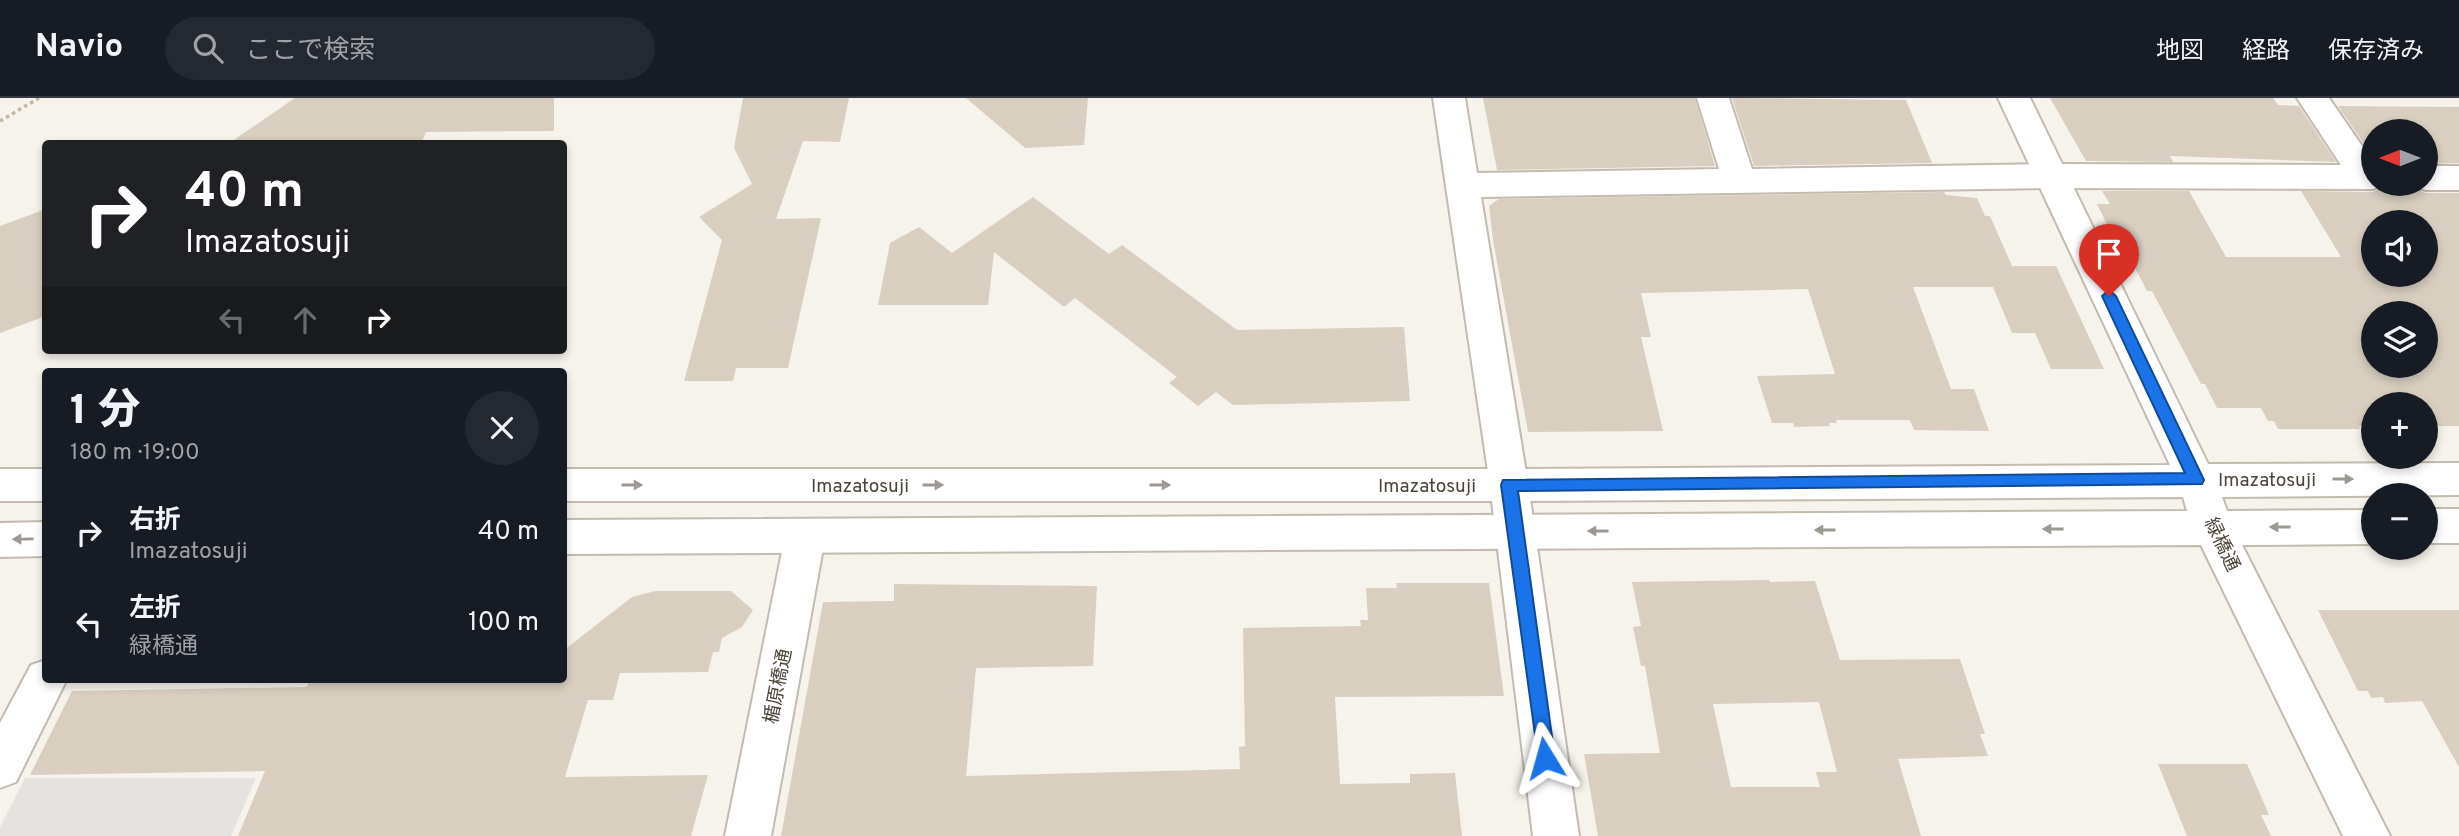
<!DOCTYPE html>
<html lang="ja">
<meta charset="utf-8">
<style>
body{margin:0;font-family:Overpass,"Noto Sans JP",sans-serif;background:#242831;color:#f1f3f6;height:100vh;display:flex;flex-direction:column;font-size:26px;white-space:nowrap}
*{box-sizing:border-box;margin:0}
p{font-size:23px;color:#9ea1a6}
.icon{flex:none;width:38px;height:38px;fill:none;stroke:currentColor;stroke-width:2;stroke-linecap:round;stroke-linejoin:round}
.map{position:relative;flex:1;overflow:hidden}
.sheet{position:absolute;left:42px;top:270px;width:525px;height:315px;display:flex;flex-direction:column;background:#171b24;border-radius:7px;box-shadow:0 4px 10px #0003}
.sheet>*{flex:none}
.guide{position:absolute;left:42px;top:42px;width:525px;height:214px;border-radius:7px;box-shadow:0 4px 10px #0003;background:#202124;color:#fff;overflow:hidden}
.needle{width:46px;rotate:270deg}
.buttons{position:absolute;left:2361px;top:21px;display:grid;gap:14px}
.buttons a{display:grid;place-items:center;width:77px;height:77px;border-radius:50%;background:#171b24;box-shadow:0 4px 10px #0003;font-size:35px}
.pin{position:absolute;display:grid;place-items:center;width:60px;height:60px;color:#fff;margin:-72px -30px;border-radius:50% 50% 50% 0;rotate:-45deg;box-shadow:0 0 7px #0007}
.pin .icon{rotate:45deg}
.me{position:absolute;width:77px;margin:-38px;rotate:352deg;stroke-linejoin:round;filter:drop-shadow(0 0 5px #0008)}
.turn{display:flex;align-items:center;gap:24px;height:147px;padding:0 28px;font-size:32px}
.turn .icon{width:91px;height:91px;stroke-width:2.5}
.turn b{display:block;font-size:49px;line-height:60px}
.lanes{display:flex;align-items:center;height:66px;padding:0 28px;background:#0003;justify-content:center;gap:35px;direction:ltr}
.lanes .off{opacity:.35}
.round{display:grid;place-items:center;flex:none;width:74px;height:74px;border-radius:37px;background:#242831}
.headline{display:flex;align-items:center;justify-content:space-between;height:119px;padding:0 28px}
h1{font-size:42px;font-weight:800;line-height:52px}
ul{padding:0;list-style:none}
li{display:flex;align-items:center;gap:21px;height:91px;padding:0 28px}
li div{flex:1}
li b{display:block;font-size:26px}
li em{font-style:normal}
header{display:flex;align-items:center;gap:42px;box-sizing:border-box;height:98px;padding:0 35px;background:#171b24;border-bottom:2px solid #363941}
header strong{font-size:33px}
nav{display:flex;gap:38px;margin-inline-start:auto;font-size:24px}
.search{width:490px;height:63px;background:#242831;display:flex;align-items:center;gap:18px;box-sizing:border-box;padding:0 24px;border-radius:38px;color:#9ea1a6;font-size:26px}
.map>svg:first-child{display:block}
</style>
<header>
<strong>Navio</strong>
<div class="search"><svg class="icon" aria-label="search" viewBox="0 0 24 24"><circle cx="10" cy="10" r="6"/><path d="M15 15l6 6"/></svg>ここで検索</div>
<nav><a>地図</a><a>経路</a><a>保存済み</a></nav>
</header>
<div class="map">
<svg width="2459" height="738" viewBox="0 0 2459 738">
<rect width="100%" height="100%" fill="#f6f3ec"/>
<!-- parking -->
<path fill="#e5e3e0" d="M25,680h231l-25,58h-231v-9z"/>
<!-- building -->
<g fill="#d8cfc1" fill-rule="evenodd">
<path d="M295,0h259v33l-128,1 -5,12h-193z"/>
<path d="M743,0h106l-9,44 -37,-1 -27,78 45,-1 -33,150h-52l-3,13h-49l38,-141 -23,-23 53,-33 -18,-36z"/>
<path d="M966,0h122l-4,47 -59,3z"/>
<path d="M1483,0h212l20,68 -218,4z"/>
<path d="M1732,0l174,2 26,63 -178,3z"/>
<path d="M2050,0h223l5,7 21,1 37,56 -166,-6 3,6 -87,-1z"/>
<path d="M2338,8l121,1v56l-33,1v-33h-53v26z"/>
<path d="M2389,86h21l3,4 13,5h33v233h-33v-22h-53v22h-14l1,3h-82l-4,-8h-6l-7,-13h-44l-12,-24h-4l-49,-93h-5l-27,-52h-6l-17,-35h13l-8,-13h87l37,66h115l-40,-66 72,1zM2373,124h53v53h-53zM2373,215h53v53h-53z"/>
<path d="M1944,94l2,3 31,3 8,18h5l22,50h44l48,103h-53l-16,-36h-23l-19,-46h-80l38,102h23l15,42 -75,-1 -4,-10h-74l1,3h-8l1,3 -36,1 -1,-4h-21l-15,-47 78,-2 -27,-85 -167,4 10,44h-10l22,94 -135,1 -35,-192 -4,-34 10,-7z"/>
<path d="M1033,99l76,57 13,-9 115,85 167,-3 6,74 -177,4 -17,-13 -18,14 -29,-23 8,-6 -102,-79 -11,9 -70,-55 -6,53h-110l12,-62 29,-16 33,26z"/>
<path d="M46,111v107l-46,17v-107z"/>
<path d="M1769,482l1,2 45,-1 25,79 120,-1 25,75h-5l8,22 -90,3 23,77h-323l-14,-82 76,-1 -15,-87h-4l-8,-39 8,-1 -9,-44zM1819,604l18,70h-21l4,15h-89l-18,-83z"/>
<path d="M1396,485h93l15,113 -169,1 5,87 70,-1v-9l45,-1 7,63h-681l42,-234 71,-1v-17l203,2 -4,80 -117,2 -10,108 274,-7 -1,-22 6,-1 -2,-118 118,-2 -1,-6h8l-2,-32h31z"/>
<path d="M655,493h76l22,19 -11,17 -20,11 -3,14h-6l-5,20 -88,1 -7,27h-25l-23,77 143,-2 -17,61h-453l27,-65 -235,4 42,-84 235,-4 3,-8h254v-29l68,-53z"/>
<path d="M2318,512h141v157l-37,-66 -37,2 -2,-6 -12,1 -3,-7h-10z"/>
<path d="M2158,666h89l22,51h-8l10,21h-84z"/>
</g>
<g fill="none" stroke-linecap="round" stroke-linejoin="round">
<!-- minor casing -->
<g stroke="#c2bbae" stroke-width="4">
<g id="minor">
<path d="M1433,0h32l12,75 242,-4 -22,-71h32l23,71 300,-5 289,1 -44,-67h32l44,64v22h13l-13,5 -321,-1 -571,9 47,288 51,351h-46l-43,-351z"/>
<path d="M2426,68h33v24h-33l-12,-4 -1,-2h13z"/>
<path d="M805,422l14,5 6,12 -54,299h-46l60,-299 6,-12z"/>
<path d="M46,562v19h21l-51,103 -16,6v-65l31,-58z"/>
</g>
</g>
<!-- tertiary casing -->
<g stroke="#c2bbae" stroke-width="4">
<g id="tertiary">
<path d="M1998,0h32l178,366 251,-1v32l-237,2 5,14 146,-1v34l-131,1 148,291h-47l-142,-291 -1637,9v-34l1623,-9 -4,-14 -674,4h-945v-32h945l661,-4z"/>
<rect x="0" y="371" width="46" height="32"/>
<rect x="2426" y="411" width="33" height="34"/>
<path d="M46,424v34l-46,1v-34z"/>
</g>
</g>
<!-- path -->
<path stroke="#c4b79f" stroke-width="3.5" stroke-dasharray="3.5 3.5" stroke-linecap="butt" d="M0,23l39,-23"/>
<!-- minor -->
<use href="#minor" fill="#fff" fill-rule="evenodd"/>
<!-- tertiary -->
<use href="#tertiary" fill="#fff" fill-rule="evenodd"/>
</g>
<!-- one-way arrows -->
<defs><path id="oneway-solid" d="M-6-.8H1V-3.2L6.5 0L1 3.2V.8H-6Z" transform="scale(1.75)"/></defs>
<g fill="#9c9892">
<use href="#oneway-solid" transform="translate(2343 381)"/>
<use href="#oneway-solid" transform="translate(632 387)"/>
<use href="#oneway-solid" transform="translate(933 387)"/>
<use href="#oneway-solid" transform="translate(1160 387)"/>
<use href="#oneway-solid" transform="translate(2280 429) rotate(180)"/>
<use href="#oneway-solid" transform="translate(2053 431) rotate(180)"/>
<use href="#oneway-solid" transform="translate(1825 432) rotate(180)"/>
<use href="#oneway-solid" transform="translate(1598 433) rotate(180)"/>
<use href="#oneway-solid" transform="translate(23 441) rotate(179)"/>
</g>
<!-- route -->
<path fill="#1a73e8" stroke="#114b97" stroke-width="2" d="M2109,192l7,6 88,184 -2,4 -684,7 37,267 -3,6 -7,3 -6,-3 -38,-279 2,-5 682,-7 -83,-177z"/>
<g text-anchor="middle" stroke-width="6" stroke-linejoin="round" paint-order="stroke">
<!-- street labels -->
<g font-size="19" fill="#4b4439" stroke="#fff">
<text x="2267" y="388">Imazatosuji</text>
<text x="860" y="394">Imazatosuji</text>
<text x="1427" y="394">Imazatosuji</text>
<text transform="translate(2223 446) rotate(65)" y="7">緑橋通</text>
<text transform="translate(777 588) rotate(-79)" y="7">楯原橋通</text>
</g>
</g>
</svg>
<div class="buttons">
<a><svg class="needle" viewBox="-14 -14 28 28"><path d="M0-13l5 13h-10z" fill="#e53935"/><path d="M0 13l5-13h-10z" fill="#9ea1a6"/></svg></a>
<a><svg class="icon" aria-label="sound" viewBox="0 0 24 24"><path d="M4 9h4l5-4v14l-5-4H4zM17 9q2 3 0 6"/></svg></a>
<a><svg class="icon" aria-label="layers" viewBox="0 0 24 24"><path d="M12 4l9 5-9 5-9-5zM3 14l9 5 9-5"/></svg></a>
<a>+</a>
<a>−</a>
</div>
<div class="pin" style="left:2109px;top:198px;background:#d93025"><svg class="icon" aria-label="arrive" viewBox="0 0 24 24"><path d="M6 21V4h12l-3 4 3 4H6"/></svg></div>
<svg class="me" style="left:1545px;top:660px" viewBox="-20 -20 40 40"><path d="M0-17L14 15 0 8-14 15z" fill="#1a73e8" stroke="#fff" stroke-width="4"/></svg>
<div class="guide">
<div class="turn"><svg class="icon" aria-label="right" viewBox="0 0 24 24"><path d="M7 20v-9h11M14 6l5 5-5 5"/></svg><div><b>40 m</b>Imazatosuji</div></div>
<div class="lanes"><svg class="icon off" aria-label="left" viewBox="0 0 24 24"><path d="M17 20v-9H6M10 6l-5 5 5 5"/></svg><svg class="icon off" aria-label="ahead" viewBox="0 0 24 24"><path d="M12 20V5M6 11l6-6 6 6"/></svg><svg class="icon" aria-label="right" viewBox="0 0 24 24"><path d="M7 20v-9h11M14 6l5 5-5 5"/></svg></div>
</div>
<section class="sheet">
<div class="headline"><div><h1>1 分</h1><p>180 m · 19:00</p></div><a class="round"><svg class="icon" aria-label="close" viewBox="0 0 24 24"><path d="M6 6l12 12M18 6L6 18"/></svg></a></div>
<ul>
<li><svg class="icon" aria-label="right" viewBox="0 0 24 24"><path d="M7 20v-9h11M14 6l5 5-5 5"/></svg><div><b>右折</b><p>Imazatosuji</p></div><em>40 m</em></li>
<li><svg class="icon" aria-label="left" viewBox="0 0 24 24"><path d="M17 20v-9H6M10 6l-5 5 5 5"/></svg><div><b>左折</b><p>緑橋通</p></div><em>100 m</em></li>
</ul>
</section>
</div>
